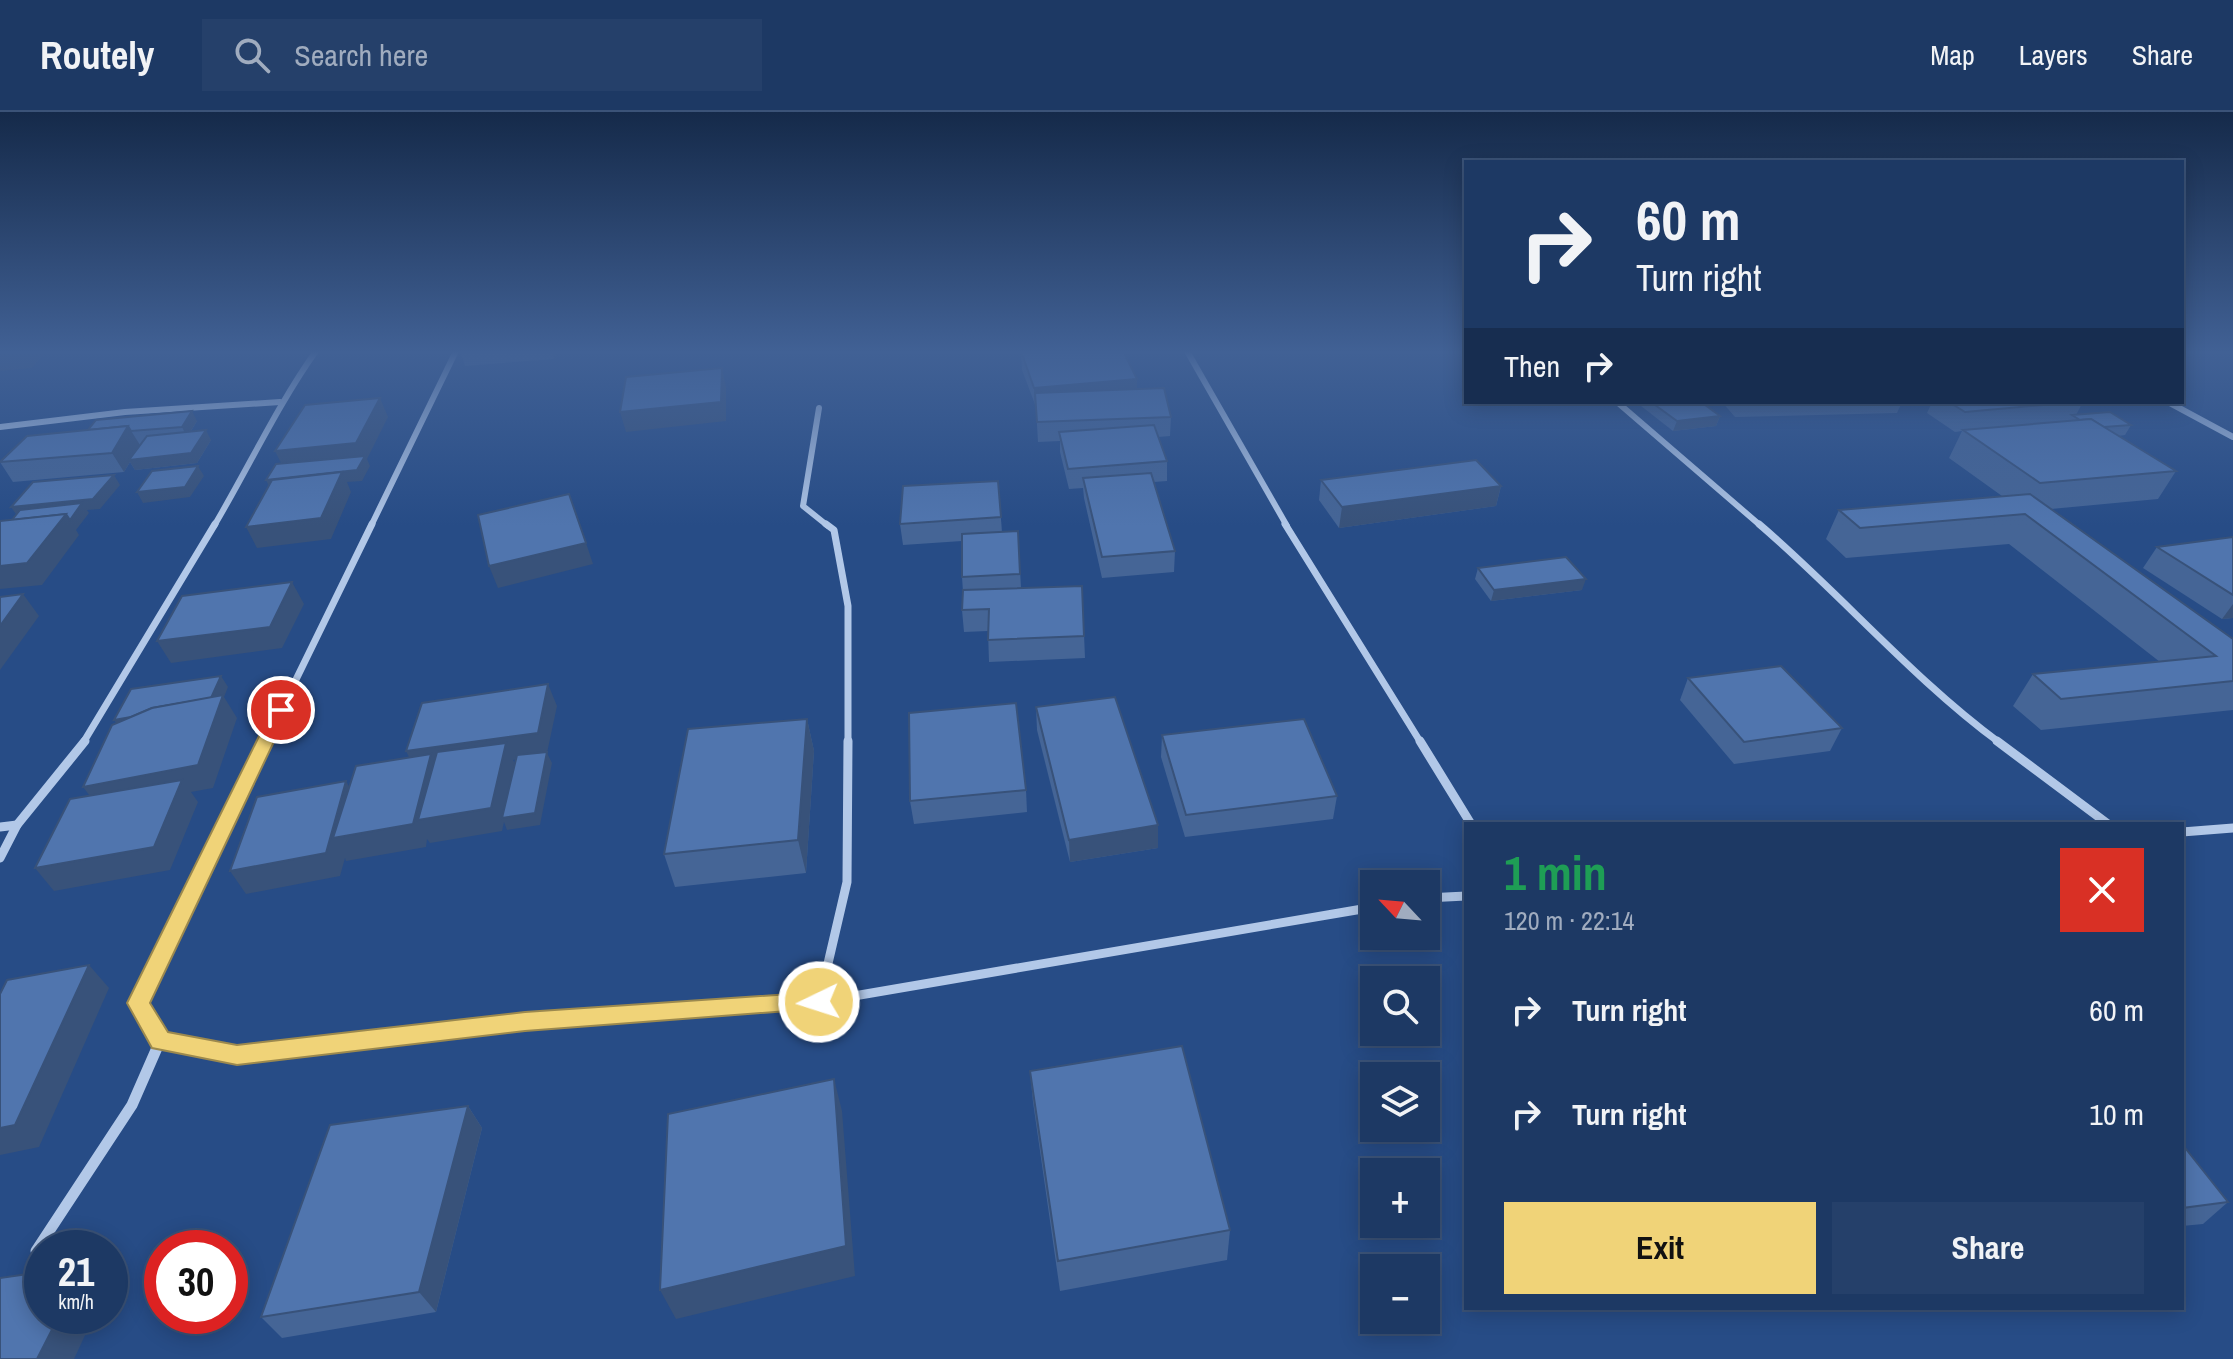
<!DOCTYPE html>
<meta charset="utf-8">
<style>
body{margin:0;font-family:"Archivo Narrow",sans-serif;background:#25406a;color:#f1f3f6;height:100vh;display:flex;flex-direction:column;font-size:30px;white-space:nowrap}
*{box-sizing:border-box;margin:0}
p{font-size:26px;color:#a0acbf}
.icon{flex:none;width:44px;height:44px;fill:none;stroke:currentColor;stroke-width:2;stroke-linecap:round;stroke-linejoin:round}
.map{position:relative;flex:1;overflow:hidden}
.sheet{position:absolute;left:1464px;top:710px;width:720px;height:488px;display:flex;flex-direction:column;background:#1d3964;border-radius:0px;box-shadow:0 4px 20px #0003,0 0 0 2px #3b5378}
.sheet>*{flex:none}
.hud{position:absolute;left:1464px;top:48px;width:720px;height:244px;border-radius:0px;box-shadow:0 4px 20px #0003,0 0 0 2px #3b5378;background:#1d3964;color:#f1f3f6;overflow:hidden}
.needle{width:52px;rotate:296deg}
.fabs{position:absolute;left:1360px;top:758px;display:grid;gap:16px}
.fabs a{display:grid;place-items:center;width:80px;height:80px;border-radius:0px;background:#1d3964;box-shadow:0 4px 20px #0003,0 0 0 2px #3b5378;font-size:40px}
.speed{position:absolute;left:24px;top:1118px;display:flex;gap:16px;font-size:40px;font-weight:700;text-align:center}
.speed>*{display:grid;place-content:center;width:104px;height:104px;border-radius:50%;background:#1d3964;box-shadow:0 4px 20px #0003,0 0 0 2px #3b5378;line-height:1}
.speed small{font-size:20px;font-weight:400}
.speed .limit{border:12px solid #d22;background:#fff;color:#111}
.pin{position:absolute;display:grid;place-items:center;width:68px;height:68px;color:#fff;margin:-34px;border:4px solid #fff;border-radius:50%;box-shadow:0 2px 8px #0007}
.me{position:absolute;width:88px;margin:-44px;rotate:266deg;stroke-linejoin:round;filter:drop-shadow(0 0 6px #0008)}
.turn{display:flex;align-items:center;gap:28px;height:168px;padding:0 40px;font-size:36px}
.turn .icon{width:104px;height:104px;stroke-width:2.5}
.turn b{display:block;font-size:56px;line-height:68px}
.then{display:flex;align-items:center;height:76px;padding:0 40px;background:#0003;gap:16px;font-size:30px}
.round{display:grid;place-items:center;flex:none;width:84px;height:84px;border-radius:0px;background:#25406a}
.head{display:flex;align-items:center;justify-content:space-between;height:136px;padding:0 40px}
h1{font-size:48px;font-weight:700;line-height:60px;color:#1e9e55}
.cta{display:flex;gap:16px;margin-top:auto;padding:16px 40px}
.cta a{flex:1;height:92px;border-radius:0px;background:#f0d378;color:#111;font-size:32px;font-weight:700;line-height:92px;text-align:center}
.cta a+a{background:#25406a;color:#f1f3f6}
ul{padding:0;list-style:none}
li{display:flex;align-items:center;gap:24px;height:104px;padding:0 40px}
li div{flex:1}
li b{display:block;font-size:30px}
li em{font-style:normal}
header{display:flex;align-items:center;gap:48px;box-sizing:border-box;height:112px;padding:0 40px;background:#1d3964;border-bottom:2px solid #3b5378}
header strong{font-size:38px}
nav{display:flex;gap:44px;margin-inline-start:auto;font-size:28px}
.search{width:560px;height:72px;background:#25406a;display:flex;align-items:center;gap:20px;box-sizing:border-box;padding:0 28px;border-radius:0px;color:#a0acbf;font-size:30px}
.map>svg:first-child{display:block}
</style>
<header>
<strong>Routely</strong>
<div class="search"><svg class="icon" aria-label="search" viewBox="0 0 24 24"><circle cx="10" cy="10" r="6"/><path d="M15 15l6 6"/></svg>Search here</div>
<nav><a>Map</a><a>Layers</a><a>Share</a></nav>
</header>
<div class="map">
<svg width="2233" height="1247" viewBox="0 0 2233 1247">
<rect width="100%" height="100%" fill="#274c86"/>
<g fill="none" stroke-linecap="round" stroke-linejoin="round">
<!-- minor-far3 -->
<g stroke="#b2c8e8" stroke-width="6">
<path d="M1187,239l100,175"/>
<path d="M1617,290l144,124"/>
<path d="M2168,290l65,35"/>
<path d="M819,296l-16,98 25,20"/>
<path d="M0,315l125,-15 155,-10"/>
<path d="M214,414c35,-59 63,-120 102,-175"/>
<path d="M371,414l85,-175"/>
</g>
<!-- minor-far2 -->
<g stroke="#b2c8e8" stroke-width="7">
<path d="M826,412l8,6 14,76v137"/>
<path d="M1285,412l136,219"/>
<path d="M1759,412c82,70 154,155 241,219"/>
<path d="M83,631l132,-219"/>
<path d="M265,631l107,-219"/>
</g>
<!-- minor-far1 -->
<g stroke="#b2c8e8" stroke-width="9">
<path d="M1420,629l51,83"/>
<path d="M1997,629l111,83"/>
<path d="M0,715l17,-2"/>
<path d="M2182,720l51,-4"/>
<path d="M0,746l17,-33 68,-84"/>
<path d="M1426,786l40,-2"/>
<path d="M819,890l28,-120 1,-141"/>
<path d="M146,905l-8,-14 128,-262"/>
<path d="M603,905l216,-15 555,-95"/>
</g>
<!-- minor -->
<g stroke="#b2c8e8" stroke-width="11">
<path d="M145,903l15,26 77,14 288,-33 107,-7"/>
<path d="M36,1139l96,-146 28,-64"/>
</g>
</g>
<!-- wall -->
<g fill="#456596">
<path d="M460,239h98l-4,8 -89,7z"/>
<path d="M1021,239l116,28v10l34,28 -1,19 -12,1 9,24v20l-13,1 21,69 -1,21 -72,6 -18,-80 -1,-10 -14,1 -9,-37v-11l-22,1 -2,-35 -14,-37z"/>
<path d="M1636,290h65l19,14 -4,10 -43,5z"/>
<path d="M1722,290h180l-5,11 -162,4z"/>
<path d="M1932,290h151l-7,13 55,10 -6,10 -7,1 58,35 -18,28 -107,10 182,130v71l-192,20 -28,-24 20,-32 127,-12 -151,-118 -163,14 -20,-19 13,-29 163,-14 -53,-38 13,-27 -7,1 -28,-19z"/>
<path d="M197,309l-6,10 20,9 -14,23 -62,7 -5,-8 -6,10 -111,10 -13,-20 27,-26z"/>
<path d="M1321,368l180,6 -5,20 -157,22 -20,-28z"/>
<path d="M998,369l4,51 16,-1 3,57 61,-2 3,72 -96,4 -1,-31 -24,1 -2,-22 1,-18 -1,-15v-36l-59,4 -3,-21z"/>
<path d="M2233,425v81l-11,1 -79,-51 14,-21z"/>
<path d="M1478,456l104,22 -91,11 -16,-22z"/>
<path d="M1688,566l154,50 -12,23 -96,13 -54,-64z"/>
<path d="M1036,595l122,141 -88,14 -33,-132z"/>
<path d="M807,607l7,32 -8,122 -131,14 -11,-33z"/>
<path d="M1162,623l175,61 -4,23 -148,18 -24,-80z"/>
<path d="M1026,678l1,22 -113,12 -4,-23z"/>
<path d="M1030,959l200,159 -3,30 -167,31 -27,-189z"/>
<path d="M468,994l14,22 -46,184 -154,26 -21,-21z"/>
<path d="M2182,1032l46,58 -25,22 -21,2z"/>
</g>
<!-- shaded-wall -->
<g fill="#38527a" fill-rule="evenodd">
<path d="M0,239h64l-21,3 -11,14 -32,3z"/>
<path d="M552,239h6l-4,8z"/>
<path d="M722,256l4,19v34l-100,11 -6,-20z"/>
<path d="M1137,267v18l-102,10 -1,-19z"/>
<path d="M380,286l8,19 -21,42 3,7 -8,15 -15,1 4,10 -20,47 -74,9 -11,-21 25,-37 -5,-10 19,-9 -10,-20z"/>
<path d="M192,299l5,10 -10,16 -5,-10z"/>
<path d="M1720,304l-4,10 -43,5 4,-10z"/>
<path d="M128,314l12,19 66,-15 5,10 -14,23 -62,7 -5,-8 -6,10 -12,-19z"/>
<path d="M198,354l6,10 -14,21 -47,6 -6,-11z"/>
<path d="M114,363l6,10 -20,24 -13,1 2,3 -13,17 3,5 -37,50 -42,4v-23l66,-52 10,-3 -58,6 -7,-10z"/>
<path d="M1501,374l-5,20 -157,22 3,-21z"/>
<path d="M586,431l7,21 -95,24 -9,-22z"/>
<path d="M1586,467l-4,11 -91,11 3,-11z"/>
<path d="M292,470l12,22 -22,44 -111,15 -14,-22z"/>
<path d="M23,482l16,22 -39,54v-44z"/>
<path d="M2233,492v14l-11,1z"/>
<path d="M221,564l7,11 -4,10 13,21 -24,70 -22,4 7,10 -28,68 -116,21 -19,-23 65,-59 -17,-22 39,-56 -8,-11z"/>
<path d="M548,572l9,22 -10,47 5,10 -12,62 -33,5 -3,-8 -2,9 -72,12 -3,-4 -1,8 -80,14 -1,-3 -5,18 -94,18 -16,-23 116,-90 13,23 58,-31 -11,-22zM546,644l-30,9 -3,-5z"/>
<path d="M807,607l7,32 -8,122 -8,-33z"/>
<path d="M1158,713v23l-88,14 -1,-22z"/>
<path d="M89,853l20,23 -70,159 -39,8v-27z"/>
<path d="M834,967l8,32 13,165 -179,43 -16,-29z"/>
<path d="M468,994l14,22 -46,184 -17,-20z"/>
<path d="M59,1204h35l-20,43h-37z"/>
</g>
<!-- building -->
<g fill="#5075ae" stroke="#38527a" stroke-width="2">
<path d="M1021,239h102l14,28 -103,9z"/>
<path d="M722,256l-1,34 -101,10 6,-35z"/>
<path d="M1164,276l7,29 -134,5 -2,-29z"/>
<path d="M380,286l-24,45 -81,8 30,-46z"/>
<path d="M1651,290h50l19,14 -43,5z"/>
<path d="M1949,290h127l-111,10z"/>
<path d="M192,299l-10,16 -51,4 -3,-5 -40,4 8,-10z"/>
<path d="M2110,300l21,13 -27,2 -13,-8 -11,1 -8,-5z"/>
<path d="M2091,307l85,52 -136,12 -77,-53z"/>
<path d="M1154,313l13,36 -99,8 -9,-37z"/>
<path d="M128,314l-16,27 -112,9 27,-26z"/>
<path d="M206,318l-15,23 -62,7 18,-24z"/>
<path d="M365,344l-8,14 -91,10 10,-16z"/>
<path d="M1476,348l25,26 -159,21 -21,-27z"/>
<path d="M198,354l-13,21 -48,5 15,-21z"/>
<path d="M342,360l-21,46 -75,9 26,-47z"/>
<path d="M1151,361l24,78 -73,6 -19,-79z"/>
<path d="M114,363l-21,24 -82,8 22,-25z"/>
<path d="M998,369l3,36 -101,7 3,-38z"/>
<path d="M569,382l17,49 -97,23 -11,-51z"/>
<path d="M2030,382l203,145v42l-172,18 -28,-25 183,-18 -191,-142 -165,14 -21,-18z"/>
<path d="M82,391l-12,17 -4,-6 -54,6 8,-10z"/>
<path d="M66,402l-39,49 -27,3v-45z"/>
<path d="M1018,419l2,43 -58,3v-43z"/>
<path d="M2233,425v58l-76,-48z"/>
<path d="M1566,445l20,22 -92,11 -16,-22z"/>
<path d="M292,470l-22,45 -113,14 25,-45z"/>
<path d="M1082,474l2,50 -96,4 1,-31 -27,1 1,-20z"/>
<path d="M23,482l-23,32v-29z"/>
<path d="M1781,554l61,62 -98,14 -56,-64z"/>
<path d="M221,564l-10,22 -59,10 -21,9 -17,3 17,-31z"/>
<path d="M548,572l-10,49 -132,18 16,-48z"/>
<path d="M223,583l-25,70 -115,22 29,-62 40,-17z"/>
<path d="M1115,585l43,128 -89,15 -33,-133z"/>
<path d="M1016,591l10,87 -116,11 -1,-88z"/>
<path d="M807,607l-9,121 -134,14 24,-125z"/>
<path d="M1304,607l33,77 -151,19 -24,-80z"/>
<path d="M506,631l-15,65 -73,12 19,-68z"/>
<path d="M547,640l-12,61 -33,5 15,-63z"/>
<path d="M431,642l-18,70 -80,14 23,-72z"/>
<path d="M182,668l-28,67 -119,21 35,-69z"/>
<path d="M346,669l-20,72 -96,18 27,-74z"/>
<path d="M89,853l-74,160 -15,3v-134l7,-14z"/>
<path d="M1182,934l48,184 -172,31 -28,-190z"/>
<path d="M834,967l12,167 -186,44 8,-176z"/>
<path d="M468,994l-49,186 -158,25 69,-192z"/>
<path d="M2182,1032l46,58 -46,6z"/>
<path d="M42,1160v44h17l-22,43h-37v-81z"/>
</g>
<!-- sky -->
<linearGradient id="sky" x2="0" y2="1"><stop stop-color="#152a4a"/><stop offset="0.58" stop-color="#416195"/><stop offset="1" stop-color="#416195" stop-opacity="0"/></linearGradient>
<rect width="2233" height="414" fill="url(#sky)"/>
<!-- route -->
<path fill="#f0d378" stroke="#9c894e" stroke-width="2" d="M281,592l8,6 -139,293 18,29 69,13 288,-33 294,-20 8,3 4,7 -4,6 -302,23 -288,34 -85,-17 -25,-45 145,-293z"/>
</svg>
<div class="fabs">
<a><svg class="needle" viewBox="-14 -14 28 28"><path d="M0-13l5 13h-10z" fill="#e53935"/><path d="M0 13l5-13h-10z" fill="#a0acbf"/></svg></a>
<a><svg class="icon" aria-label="search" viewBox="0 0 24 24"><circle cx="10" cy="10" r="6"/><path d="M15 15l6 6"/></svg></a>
<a><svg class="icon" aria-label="layers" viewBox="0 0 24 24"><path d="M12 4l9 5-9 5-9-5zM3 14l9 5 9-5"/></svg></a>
<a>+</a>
<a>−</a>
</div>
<div class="speed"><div>21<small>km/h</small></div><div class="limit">30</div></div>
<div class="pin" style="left:281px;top:598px;background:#d93025"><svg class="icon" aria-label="arrive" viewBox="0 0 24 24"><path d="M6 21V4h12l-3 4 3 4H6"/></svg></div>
<svg class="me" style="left:819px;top:890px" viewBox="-20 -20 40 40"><circle r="17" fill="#f0d378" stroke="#fff" stroke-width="3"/><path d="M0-11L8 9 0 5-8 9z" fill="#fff"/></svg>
<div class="hud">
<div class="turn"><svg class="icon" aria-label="right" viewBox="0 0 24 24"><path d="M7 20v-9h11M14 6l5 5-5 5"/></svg><div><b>60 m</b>Turn right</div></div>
<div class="then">Then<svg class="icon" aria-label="right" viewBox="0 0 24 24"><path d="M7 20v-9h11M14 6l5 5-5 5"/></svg></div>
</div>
<section class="sheet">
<div class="head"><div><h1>1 min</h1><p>120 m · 22:14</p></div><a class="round" style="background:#d93025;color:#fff"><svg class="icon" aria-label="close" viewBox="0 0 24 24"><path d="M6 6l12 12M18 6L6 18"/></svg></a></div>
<ul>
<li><svg class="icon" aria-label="right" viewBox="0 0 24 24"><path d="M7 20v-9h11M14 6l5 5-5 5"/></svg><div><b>Turn right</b></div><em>60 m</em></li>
<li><svg class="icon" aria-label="right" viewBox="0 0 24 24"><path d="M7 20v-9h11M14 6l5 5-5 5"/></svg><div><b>Turn right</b></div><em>10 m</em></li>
</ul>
<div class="cta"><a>Exit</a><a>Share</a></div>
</section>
</div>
